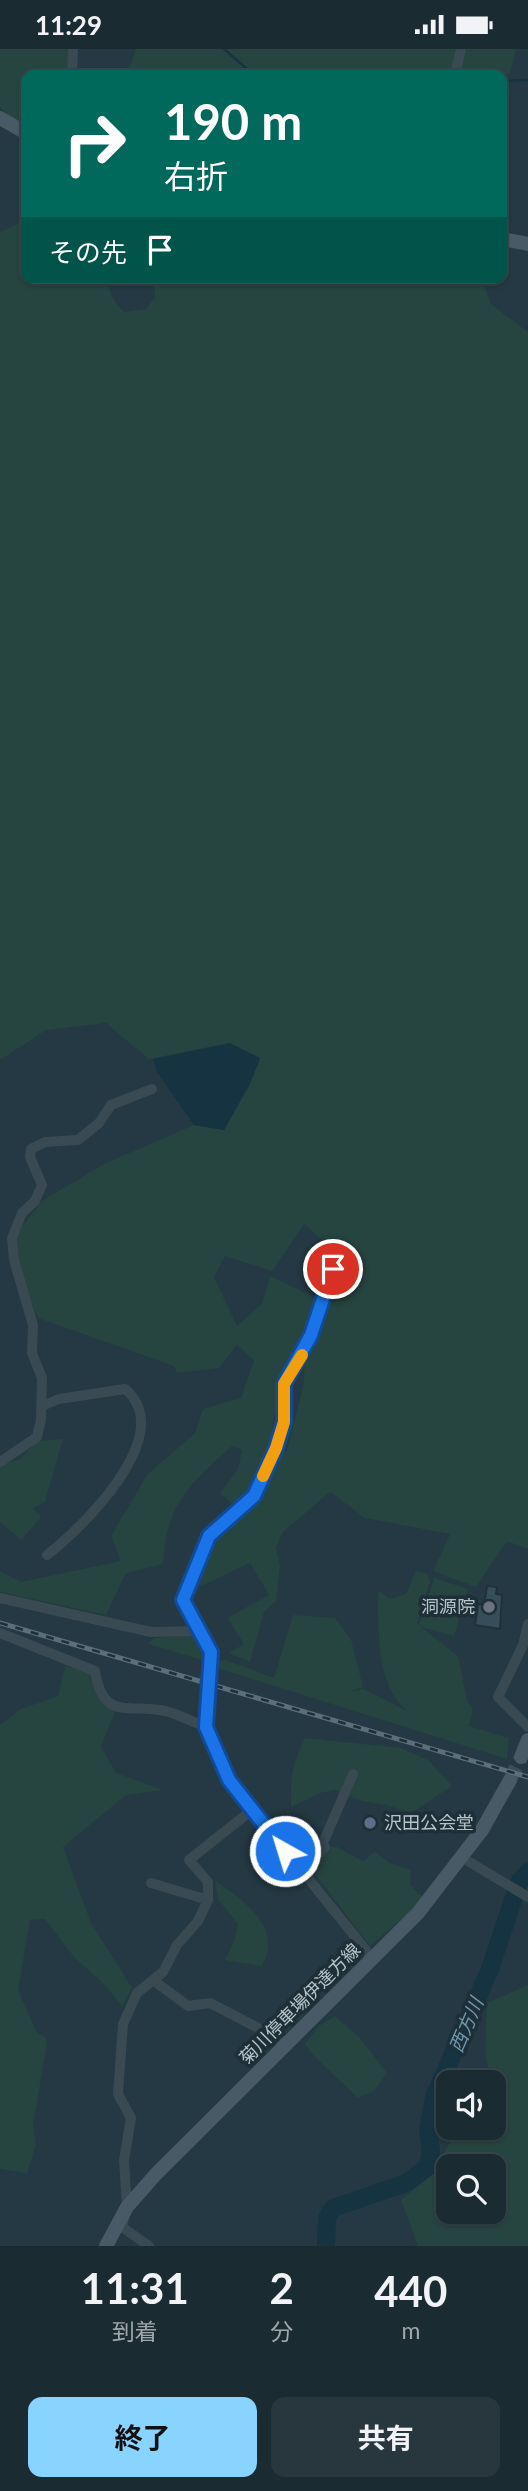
<!DOCTYPE html>
<html lang="ja">
<meta charset="utf-8">
<style>
body{margin:0;font-family:Lato,"Noto Sans JP",sans-serif;background:#28373e;color:#f1f3f6;height:100vh;display:flex;flex-direction:column;font-size:26px;white-space:nowrap}
*{box-sizing:border-box;margin:0}
p{font-size:23px;color:#a0a7ac}
.icon{flex:none;width:38px;height:38px;fill:none;stroke:currentColor;stroke-width:2;stroke-linecap:round;stroke-linejoin:round}
.map{position:relative;height:2197px;overflow:hidden}
.side{display:flex;flex-direction:column;background:#1b2b32;flex:1}
.side>*{flex:none}
.top-card{position:absolute;left:21px;top:21px;width:486px;height:214px;border-radius:14px;box-shadow:0 2px 5px #0004,0 0 0 2px #39474d;background:#00695c;color:#fff;overflow:hidden}
.fabs{position:absolute;left:436px;top:2021px;display:grid;gap:14px}
.fabs a{display:grid;place-items:center;width:70px;height:70px;border-radius:14px;background:#1b2b32;box-shadow:0 2px 5px #0004,0 0 0 2px #39474d;font-size:35px}
.pin{position:absolute;display:grid;place-items:center;width:60px;height:60px;color:#fff;margin:-30px;border:4px solid #fff;border-radius:50%;box-shadow:0 2px 7px #0007}
.me{position:absolute;width:77px;margin:-38px;rotate:321deg;stroke-linejoin:round;filter:drop-shadow(0 0 5px #0008)}
.turn{display:flex;align-items:center;gap:24px;height:147px;padding:0 28px;font-size:32px}
.turn .icon{width:91px;height:91px;stroke-width:2.5}
.turn b{display:block;font-size:49px;line-height:60px}
.then{display:flex;align-items:center;height:66px;padding:0 28px;background:#0003;gap:14px;font-size:26px}
.eta{display:flex;justify-content:space-evenly;align-items:center;height:119px;text-align:center}
.eta b{font-size:42px;font-weight:700;line-height:49px}
.button{display:flex;gap:14px;margin-top:auto;padding:14px 28px}
.button a{flex:1;height:80px;border-radius:14px;background:#89d3ff;color:#111;font-size:28px;font-weight:700;line-height:80px;text-align:center}
.button a+a{background:#28373e;color:#f1f3f6}
.status{display:flex;justify-content:space-between;align-items:center;height:49px;padding:0 35px;background:#1b2b32;direction:ltr}
.status svg{height:19px;fill:currentColor}
.map>svg:first-child{display:block}
</style>
<div class="status"><b>11:29</b><svg viewBox="0 0 49 12"><path d="M0 12V9h3v3zM5 12V6h3v6zM10 12V3h3v9zM15 12V0h3v12zM26 1h20v11H26zM47 4h2v5h-2z"/></svg></div>
<div class="map">
<svg width="528" height="2197" viewBox="0 0 528 2197">
<rect width="100%" height="100%" fill="#243943"/>
<!-- green -->
<g fill="#264440" fill-rule="evenodd">
<path d="M0,0h69l-1,26h-42v50l-14,-5 -12,-13z"/>
<path d="M136,0h324l-4,26h-329z"/>
<path d="M464,0h52l-6,25 -52,1z"/>
<path d="M26,171v58h79l9,23 10,11 22,-3 9,-12 -1,-19h287l18,7 -2,-7h24l10,26 37,28v1217l-21,-8 -31,46 -43,-16 17,-37 -85,-16 -35,-26 -47,40 -7,16 4,18 -4,35 -12,11 -14,50 -21,-9 15,-9 -17,-26 42,-23 -19,-32 -60,28 22,-54 28,-21 17,-18 15,-35 15,-13 16,-63 3,-38c-8,9 -19,20 -23,31 -16,47 -8,89 -45,129l-18,-16 18,-24 4,-19 -10,-4c-42,38 -66,58 -69,118l-37,9 -20,42 -106,-23v-21l21,11 100,-21 -10,-25 36,-61 48,-42 8,-24 38,-11 13,-38 -17,-15 -18,23 -42,5 -3,-7 -136,-48 -15,-37 -8,-45 27,-35 62,-37 90,-39 30,5 35,-67 -29,-20 -81,16 -43,-36 -60,7 -46,30v-828zM304,1175l32,28 -14,49 -52,-25 -8,28 -25,22 -23,-49 11,-21 47,15z"/>
<path d="M63,1390l-18,63 -12,6 8,9 -20,23 -21,-18v-57l20,-6 18,-18z"/>
<path d="M416,1522l11,2 3,9 -13,41 2,2 15,-47 34,11 -14,47 -33,-9 37,29 9,44 6,10 -4,16 40,12 -2,21 -290,-91 1,-7 8,-1 48,18 19,-63 42,3 16,21 12,48 -15,5 15,-3 44,22c-33,-30 -28,-79 -29,-121l12,9 16,-5z"/>
<path d="M193,1586l12,15v11l-57,-17 6,-6z"/>
<path d="M65,1617l25,6 8,24 17,16 -14,34 15,27 47,17 -37,5 -63,52 28,76 41,65 -10,18 -17,-21 -31,-28 -29,-38 -15,1 -12,70 19,43 8,4 2,7 -14,81 3,20 -9,28 -27,-4v-444l21,-16 37,-13z"/>
<path d="M305,1689l96,10 27,12 24,26 -41,27 -24,-8 -25,-4 -27,-11 -15,3 -29,14c-1,-29 1,-43 14,-69z"/>
<path d="M302,1785l22,13h13l26,14 12,-9 15,11 21,7 -1,15 15,14 -55,47 -55,-72 -33,-35z"/>
<path d="M215,1832c28,18 69,47 47,85l-37,-6 9,-18 4,-18 -20,-25z"/>
<path d="M528,1936v261h-110l-17,-46 29,-24 22,-37 29,-11h13v-4l5,-2 -5,-39 -3,-1 -6,-31 2,-48zM448,2118h46v45h-46z"/>
<path d="M335,1967l24,21 28,36 -13,18 -16,7 -45,-43 -8,-11 14,-18z"/>
</g>
<!-- water -->
<path fill="#163342" d="M230,994l30,15 -10,26 -26,46 -30,-5 -37,-53 -4,-13z"/>
<g fill="none" stroke-linecap="round" stroke-linejoin="round">
<!-- stream -->
<g stroke="#163342" stroke-width="2.5">
<path d="M224,0l30,26"/>
<path d="M502,32l26,-1"/>
</g>
<!-- river -->
<path stroke="#163342" stroke-width="18" d="M326,2197l1,-28 6,-10 73,-25 22,-16 3,-16 -3,-21 6,-33 56,-128 29,-87 9,-10"/>
</g>
<!-- building -->
<path fill="#364e59" stroke="#20313a" stroke-width="2" d="M487,1537l10,1 -1,7 6,1 -2,34 -25,-4 3,-21 6,1z"/>
<g fill="none" stroke-linecap="round" stroke-linejoin="round">
<!-- secondary-tunnel -->
<path stroke="#3a4e58" stroke-width="14" stroke-dasharray="14 7" stroke-linecap="butt" d="M510,1731l11,-23"/>
<!-- street -->
<g stroke="#394a53" stroke-width="10">
<path d="M72,26l1,-26"/>
<path d="M455,26l6,-26"/>
<path d="M333,1220l-22,66 -27,49v38l-7,26 -23,48 -45,40 -26,64 28,52 -5,75 23,53 144,179"/>
<path d="M42,1357l17,-7 66,-10c54,45 -43,139 -78,166"/>
<path d="M0,1413l37,-25 4,-17 1,-42 -10,-25 1,-28 -19,-65 -2,-22 10,-25 13,-12 7,-16 -12,-28 1,-8 14,-7 33,-2 21,-17 12,-18 41,-16"/>
<path d="M0,1549l151,34 49,-1"/>
<path d="M528,1575l-5,21 -25,52 30,30"/>
<path d="M0,1584l95,38c8,51 34,32 70,40 13,3 28,11 41,16"/>
<path d="M461,1808l67,40"/>
<path d="M302,1823l23,-25 -3,-2 31,-71"/>
<path d="M151,1834l57,17"/>
<path d="M153,1931l35,26 22,-3 77,40"/>
<path d="M149,2197l-27,-19 5,-20 -3,-47 7,-42 -13,-24 5,-70 14,-31 26,-21 14,-27 21,-24 10,-21v-18l-19,-22 63,-50"/>
</g>
<!-- secondary -->
<g stroke="#475a66" stroke-width="14">
<path d="M0,69l26,15"/>
<path d="M502,190l26,5"/>
<path d="M521,1708l7,-17"/>
<path d="M106,2197l21,-39 29,-33 262,-261 64,-83 28,-50"/>
</g>
<!-- rail casing -->
<g stroke="#5b6f7a" stroke-width="5">
<path id="rail" d="M0,1574l528,154"/>
</g>
<!-- rail -->
<use href="#rail" stroke="#1e2f38" stroke-width="2.5" stroke-dasharray="8" stroke-linecap="butt"/>
</g>
<g fill="none" stroke-linecap="round" stroke-linejoin="round">
<!-- route casing -->
<g stroke="#114b97" stroke-width="18">
<path id="route" d="M285,1802l-56,-71 -23,-53 5,-75 -28,-52 26,-64 45,-40 22,-48 8,-26v-38l27,-49 22,-66"/>
</g>
<!-- route -->
<use href="#route" stroke="#1a73e8" stroke-width="12"/>
<!-- slow -->
<path stroke="#f59e0b" stroke-width="12" d="M263,1427l13,-28 8,-26v-38l18,-29"/>
</g>
<!-- markers -->
<circle fill="#6b7280" stroke="#1e2f38" stroke-width="2.5" cx="489" cy="1558" r="7"/>
<circle fill="#5c6f8a" stroke="#1e2f38" stroke-width="2.5" cx="370" cy="1774" r="7"/>
<g text-anchor="middle" stroke-width="7" stroke-linejoin="round" paint-order="stroke">
<!-- poi labels -->
<g font-size="18" fill="#b6c4cc" stroke="#1e2f38" text-anchor="end">
<text x="475" y="1564">洞源院</text>
<text x="384" y="1780" text-anchor="start">沢田公会堂</text>
</g>
<!-- street labels -->
<g font-size="18" fill="#b6c4cc" stroke="#1e2f38">
<text transform="translate(300 1955) rotate(-45)" y="6">菊川停車場伊達方線</text>
</g>
<!-- water labels -->
<g font-size="19" font-style="italic" fill="#6d98ae" stroke="#1e2f38">
<text transform="translate(466 1976) rotate(-67)" y="7">西方川</text>
</g>
</g>
</svg>
<div class="fabs">
<a><svg class="icon" aria-label="sound" viewBox="0 0 24 24"><path d="M4 9h4l5-4v14l-5-4H4zM17 9q2 3 0 6"/></svg></a>
<a><svg class="icon" aria-label="search" viewBox="0 0 24 24"><circle cx="10" cy="10" r="6"/><path d="M15 15l6 6"/></svg></a>
</div>
<div class="pin" style="left:333px;top:1220px;background:#d93025"><svg class="icon" aria-label="arrive" viewBox="0 0 24 24"><path d="M6 21V4h12l-3 4 3 4H6"/></svg></div>
<svg class="me" style="left:285px;top:1802px" viewBox="-20 -20 40 40"><circle r="17" fill="#1a73e8" stroke="#fff" stroke-width="3"/><path d="M0-11L8 9 0 5-8 9z" fill="#fff"/></svg>
<div class="top-card">
<div class="turn"><svg class="icon" aria-label="right" viewBox="0 0 24 24"><path d="M7 20v-9h11M14 6l5 5-5 5"/></svg><div><b>190 m</b>右折</div></div>
<div class="then">その先<svg class="icon" aria-label="arrive" viewBox="0 0 24 24"><path d="M6 21V4h12l-3 4 3 4H6"/></svg></div>
</div>
</div>
<section class="side">
<div class="eta">
<div><b>11:31</b><p>到着</p></div>
<div><b>2</b><p>分</p></div>
<div><b>440</b><p>m</p></div>
</div>
<div class="button"><a>終了</a><a>共有</a></div>
</section>
